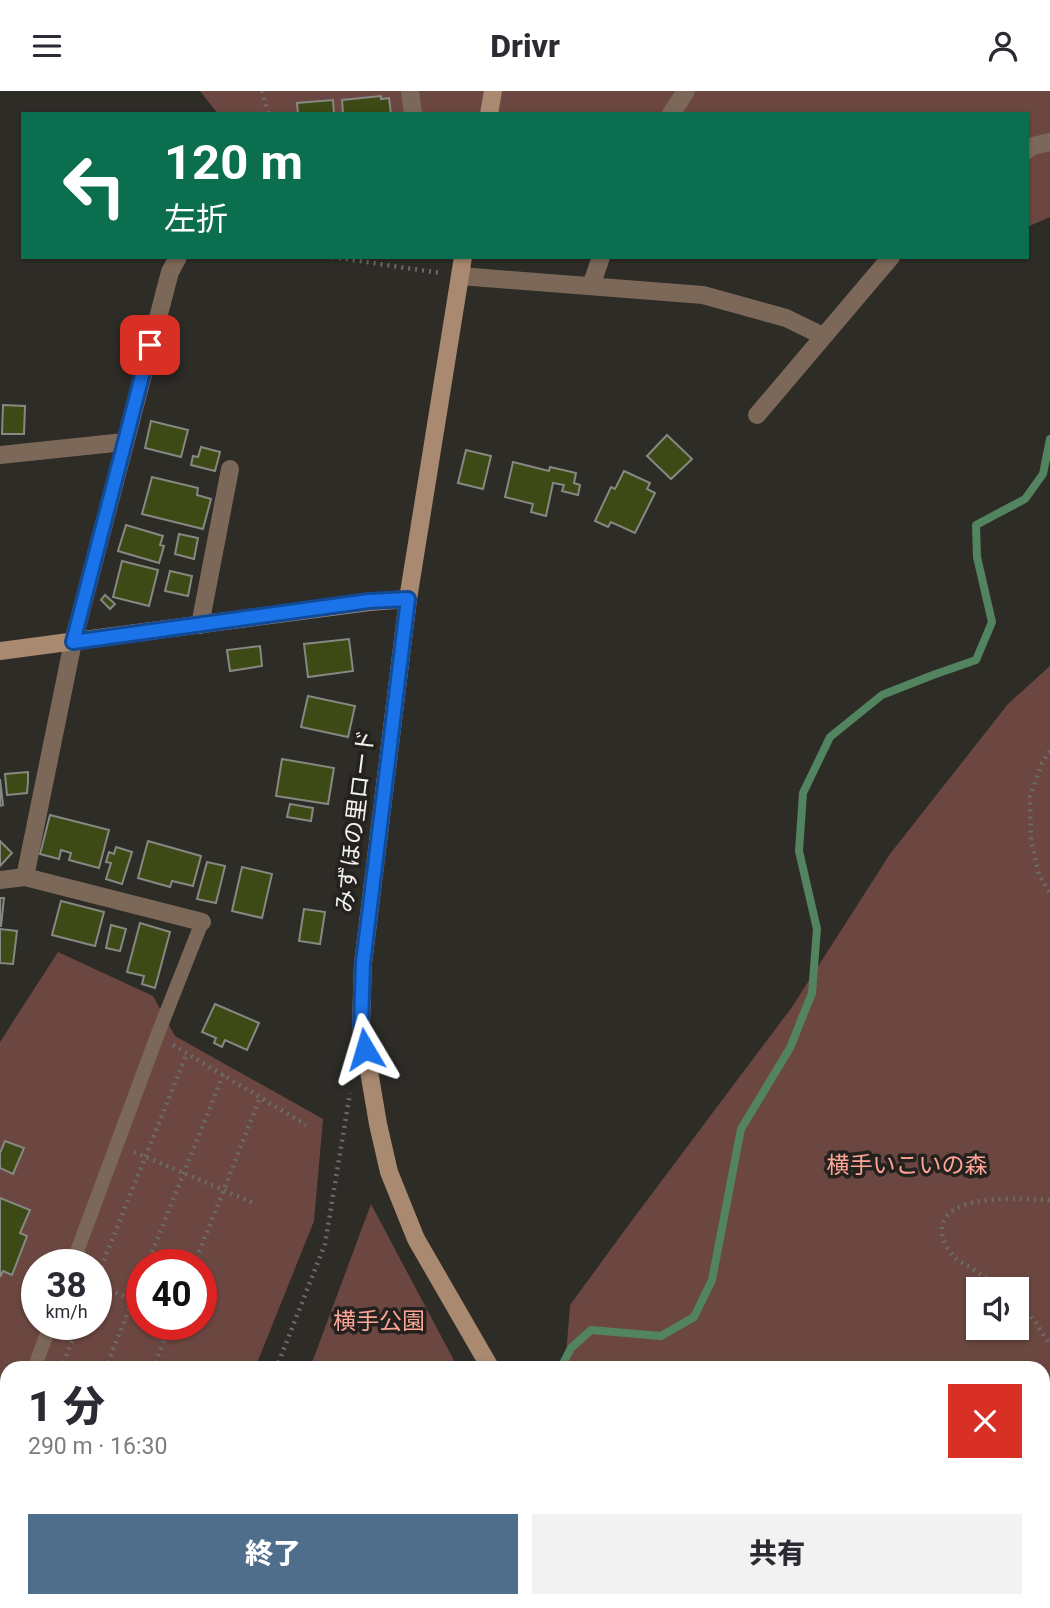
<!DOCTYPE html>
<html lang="ja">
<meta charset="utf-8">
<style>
body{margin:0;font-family:Roboto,"Noto Sans JP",sans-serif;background:#f2f2f3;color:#2b2b33;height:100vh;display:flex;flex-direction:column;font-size:26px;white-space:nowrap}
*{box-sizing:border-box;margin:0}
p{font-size:23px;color:#7c7c81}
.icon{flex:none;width:38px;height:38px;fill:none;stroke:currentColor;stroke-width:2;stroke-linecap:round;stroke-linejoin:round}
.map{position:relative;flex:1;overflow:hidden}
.panel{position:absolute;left:0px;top:1270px;width:1050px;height:247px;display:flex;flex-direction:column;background:#fff;border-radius:21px 21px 0 0;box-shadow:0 2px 5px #0004}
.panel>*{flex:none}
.banner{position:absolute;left:21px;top:21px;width:1008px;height:147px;border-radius:0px;box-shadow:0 2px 5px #0004;background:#0b6e4f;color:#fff;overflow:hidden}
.buttons{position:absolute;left:966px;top:1186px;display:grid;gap:14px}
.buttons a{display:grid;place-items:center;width:63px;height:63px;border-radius:0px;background:#fff;box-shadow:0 2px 5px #0004;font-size:35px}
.speed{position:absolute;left:21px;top:1158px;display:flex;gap:14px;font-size:35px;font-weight:700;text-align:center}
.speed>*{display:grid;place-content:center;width:91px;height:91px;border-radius:50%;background:#fff;box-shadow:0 2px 5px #0004;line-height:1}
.speed small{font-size:18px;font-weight:400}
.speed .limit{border:10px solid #d22;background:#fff;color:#111}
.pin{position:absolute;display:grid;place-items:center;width:60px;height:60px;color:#fff;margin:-30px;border-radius:14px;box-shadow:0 4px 10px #0006}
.me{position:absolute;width:77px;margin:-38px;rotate:353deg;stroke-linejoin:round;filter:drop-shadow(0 0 5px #0008)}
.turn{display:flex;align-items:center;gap:24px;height:147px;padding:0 28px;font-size:32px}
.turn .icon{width:91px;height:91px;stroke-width:2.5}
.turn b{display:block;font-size:49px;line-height:60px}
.round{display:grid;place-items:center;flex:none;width:74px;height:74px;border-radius:0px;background:#f2f2f3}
.summary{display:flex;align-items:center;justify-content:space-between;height:119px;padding:0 28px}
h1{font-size:42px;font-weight:800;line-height:52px}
.cta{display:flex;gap:14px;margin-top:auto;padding:14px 28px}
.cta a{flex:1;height:80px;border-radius:0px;background:#4e6e8c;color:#fff;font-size:28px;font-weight:800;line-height:80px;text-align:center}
.cta a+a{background:#f2f2f3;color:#2b2b33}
header{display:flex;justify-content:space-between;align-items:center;height:91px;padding:0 28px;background:#fff;font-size:32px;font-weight:800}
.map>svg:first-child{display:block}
</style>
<header><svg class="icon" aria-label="menu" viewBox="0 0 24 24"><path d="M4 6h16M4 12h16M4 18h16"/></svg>Drivr<svg class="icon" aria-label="person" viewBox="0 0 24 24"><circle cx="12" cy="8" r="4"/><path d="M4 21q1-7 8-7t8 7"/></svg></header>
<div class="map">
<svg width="1050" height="1517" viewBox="0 0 1050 1517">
<rect width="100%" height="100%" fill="#2e2c27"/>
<!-- green -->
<g fill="#6c4741" fill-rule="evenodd">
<path d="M200,0h850v126l-23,10v-113h-809z"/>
<path d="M1050,575v942h-430l1,-7h422v-232h-478l5,-64 60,-82 162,-216 98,-153 118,-150zM978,1199h39v38h-39z"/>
<path d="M58,861l95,44 22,40 148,83 -9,102 -59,147 -248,1v232h70l-6,7h-71v-566zM37,1174h59v60h-59zM142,1174h59v60h-59z"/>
<path d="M371,1113l87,164h-150l5,-8z"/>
</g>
<!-- water -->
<path fill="#528460" d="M152,1510h403l4,7h-414z"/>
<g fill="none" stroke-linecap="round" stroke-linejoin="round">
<!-- stream -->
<path stroke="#528460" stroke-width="8" d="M560,1278l11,-21 20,-18 70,6 33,-19 18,-37 29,-151 49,-81 22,-55 5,-64 -18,-78 4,-58 27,-56 52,-42 51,-20 43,-15 16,-38 -15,-65 -1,-32 49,-26 18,-25 7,-35"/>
</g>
<!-- building -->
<g fill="#3e4a15" stroke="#868883" stroke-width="2">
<path d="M381,5v3l8,-1 2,16h-48l-1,-14z"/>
<path d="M333,9l1,14h-36l-1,-11z"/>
<path d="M3,314l22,1 -1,28h-22z"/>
<path d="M151,330l37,9 -7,27 -36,-9z"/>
<path d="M667,344l25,24 -21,20 -24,-23z"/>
<path d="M201,356l19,5 -5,19 -24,-6 2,-9 5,1z"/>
<path d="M466,359l25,6 -8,33 -25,-6z"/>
<path d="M513,371l36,9 1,-4 26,6 -2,10 6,2 -2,10 -16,-4 2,-6 -11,-2 -7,33 -15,-4 2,-8 -28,-7z"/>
<path d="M624,380l26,12 -3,6 8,4 -20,40 -24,-11 -3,5 -13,-6 16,-34 4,2z"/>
<path d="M152,386l46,11 -1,7 14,4 -8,30 -61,-15z"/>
<path d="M126,434l37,11 -3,9 4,1 -5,17 -41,-12z"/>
<path d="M179,443l19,4 -4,21 -19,-5z"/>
<path d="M122,470l36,9 -9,36 -36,-9z"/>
<path d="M170,480l22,5 -4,20 -23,-5z"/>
<path d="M105,504l10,9 -5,5 -9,-9z"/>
<path d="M349,548l4,32 -45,6 -4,-33z"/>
<path d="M260,555l2,20 -32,5 -3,-21z"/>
<path d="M308,605l47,10 -7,31 -47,-10z"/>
<path d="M282,668l52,9 -6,36 -52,-8z"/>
<path d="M28,681v10l-1,11 -20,2 -2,-21z"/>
<path d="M0,688l3,26 -3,1z"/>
<path d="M290,713l23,4 -2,13 -24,-4z"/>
<path d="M50,724l59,15 -10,38 -30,-8 2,-7 -10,-3 -2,9 -19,-5z"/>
<path d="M0,750l12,12 -12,13z"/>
<path d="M148,750l53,15 -8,30 -21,-5 -2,6 -32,-9z"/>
<path d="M116,756l16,5 -10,32 -16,-5 5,-16 -5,-1 3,-10 5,2z"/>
<path d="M207,771l18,4 -9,37 -19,-4z"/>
<path d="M242,776l30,7 -10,44 -30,-7z"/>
<path d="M0,807h4l-3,28h-1z"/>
<path d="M61,810l43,11 -9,34 -43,-11z"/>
<path d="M304,818l21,3 -5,32 -21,-3z"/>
<path d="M140,832l30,9 -15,56 -13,-4 2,-8 -17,-4z"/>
<path d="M111,834l15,4 -6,22 -14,-3z"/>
<path d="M0,838l17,2 -4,33 -13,-1z"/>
<path d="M215,913l44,19 -12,27 -22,-10 -3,7 -8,-4 2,-5 -14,-6z"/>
<path d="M5,1050l19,7 -11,26 -13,-6v-15z"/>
<path d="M0,1107l30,12 -10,23 7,3 -15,39 -9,-4 -3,6z"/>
</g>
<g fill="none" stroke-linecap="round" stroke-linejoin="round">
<!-- path -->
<g stroke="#6d6b67" stroke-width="4.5" stroke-dasharray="2 5" stroke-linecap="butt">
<path d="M262,0l6,23"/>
<path d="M332,166l109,16"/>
<path d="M1050,660l-8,12 -12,34 1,43 8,35 11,18"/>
<path d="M173,954l133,80"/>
<path d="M134,1061l120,51"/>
<path d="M147,1174l76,-190"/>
<path d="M194,1174l66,-167"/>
<path d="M96,1189l91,-227"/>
<path d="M96,1194l46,18"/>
<path d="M1004,1199c-12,-8 -24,-16 -36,-24 -5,-3 -11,-6 -14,-9 -7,-8 -13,-19 -12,-30 5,-35 83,-28 108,-27"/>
<path d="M1017,1210l19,22 14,22"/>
<path d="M192,1234l5,2"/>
<path d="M61,1278l17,-44"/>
<path d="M105,1278l37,-91"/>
<path d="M153,1278l17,-44"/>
<path d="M276,1278l49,-125 25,-151"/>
<path d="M1043,1309l7,-9"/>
<path d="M0,1416l7,3"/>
<path d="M83,1517l4,-7"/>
<path d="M799,1517v-7"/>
</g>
<!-- lane -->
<g stroke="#7c6858" stroke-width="14">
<path d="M72,1174l85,-229 45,-114"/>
<path d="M34,1278l16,-44"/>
<path d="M0,1369l7,-18"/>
</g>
<!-- street -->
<g stroke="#7c6858" stroke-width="18">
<path d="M410,0l3,23"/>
<path d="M671,23l15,-23"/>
<path d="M1027,59l6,-4 17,-4"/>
<path d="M460,185l243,19 83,23 37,18"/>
<path d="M591,195l10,-29"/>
<path d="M757,324l134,-158"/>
<path d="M0,364l124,-13"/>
<path d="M200,534l30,-156"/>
<path d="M25,786l48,-235 97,-370 8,-15"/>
<path d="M0,789l25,-3 177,45"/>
</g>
<!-- secondary -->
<g stroke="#a98970" stroke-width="18">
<path d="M489,23l4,-23"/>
<path d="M463,166l-55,342 -45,364 -2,61 17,100 11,48 27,67 75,130"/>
<path d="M0,560l369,-49 39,-3"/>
<path d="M619,1510l3,7"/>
</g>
</g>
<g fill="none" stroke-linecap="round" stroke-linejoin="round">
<!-- route casing -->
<g stroke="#114b97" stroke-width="18">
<path id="route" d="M150,254l-77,297 296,-41 39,-2 -45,364 -2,61 4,25"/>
</g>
<!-- route -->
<use href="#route" stroke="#1a73e8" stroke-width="12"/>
</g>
<g text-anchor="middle" stroke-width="7" stroke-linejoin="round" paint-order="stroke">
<!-- street labels -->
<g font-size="23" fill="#f3f2ef" stroke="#24221e">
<text transform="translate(355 730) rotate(-83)" y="8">みずほの里ロード</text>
</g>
<!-- park labels -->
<g font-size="23" fill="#fea597" stroke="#24221e">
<text x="907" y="1082">横手いこいの森</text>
<text x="379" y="1238">横手公園</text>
</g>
</g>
</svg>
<div class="buttons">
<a><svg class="icon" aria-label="sound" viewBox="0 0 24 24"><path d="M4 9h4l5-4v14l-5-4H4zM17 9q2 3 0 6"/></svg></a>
</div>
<div class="speed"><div>38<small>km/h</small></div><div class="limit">40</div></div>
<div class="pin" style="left:150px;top:254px;background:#d93025"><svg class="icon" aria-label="arrive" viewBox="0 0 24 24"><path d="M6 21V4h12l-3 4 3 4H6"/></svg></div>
<svg class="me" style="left:365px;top:958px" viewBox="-20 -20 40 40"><path d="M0-17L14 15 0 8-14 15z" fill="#1a73e8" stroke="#fff" stroke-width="4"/></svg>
<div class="banner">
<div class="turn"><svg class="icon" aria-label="left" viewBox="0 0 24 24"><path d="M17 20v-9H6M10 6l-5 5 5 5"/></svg><div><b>120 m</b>左折</div></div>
</div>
<section class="panel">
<div class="summary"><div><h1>1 分</h1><p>290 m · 16:30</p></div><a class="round" style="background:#d93025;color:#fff"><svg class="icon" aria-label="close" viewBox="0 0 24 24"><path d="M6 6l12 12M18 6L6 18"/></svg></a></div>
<div class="cta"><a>終了</a><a>共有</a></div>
</section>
</div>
